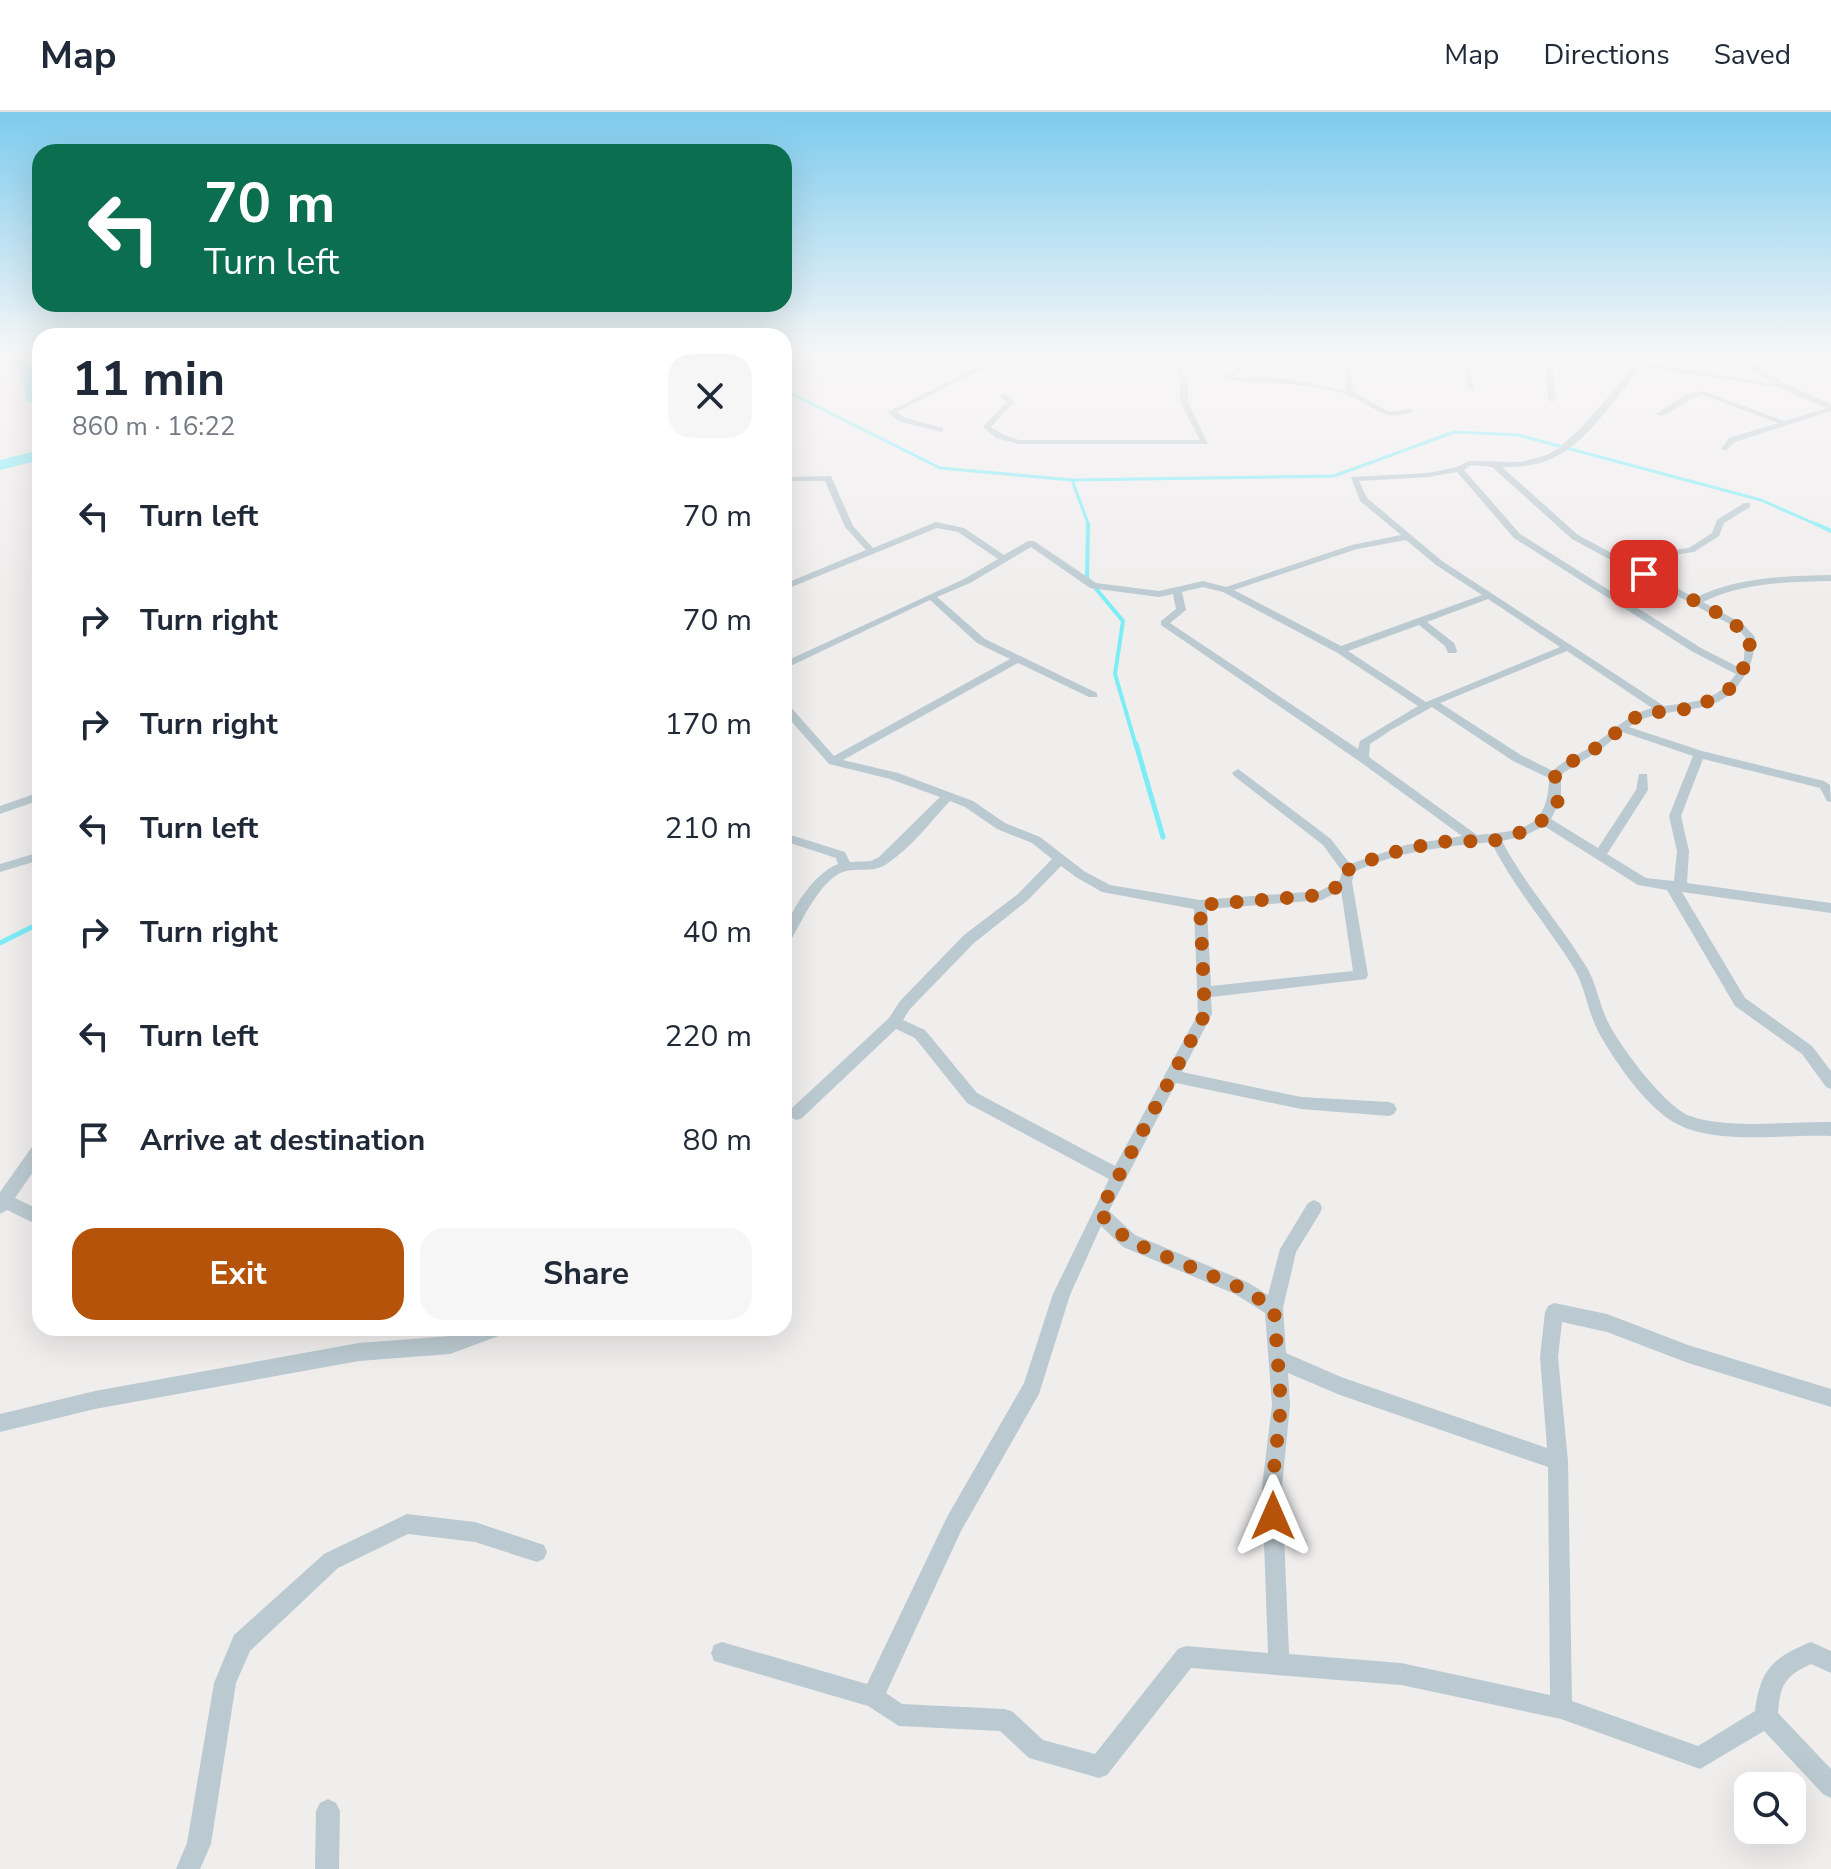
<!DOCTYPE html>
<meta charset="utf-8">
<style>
body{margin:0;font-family:"Nunito Sans",sans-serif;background:#f6f6f7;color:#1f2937;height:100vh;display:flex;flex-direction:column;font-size:30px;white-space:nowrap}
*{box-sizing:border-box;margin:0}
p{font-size:26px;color:#747a83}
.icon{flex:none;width:44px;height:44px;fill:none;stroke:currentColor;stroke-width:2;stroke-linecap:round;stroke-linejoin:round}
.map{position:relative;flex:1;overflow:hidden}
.side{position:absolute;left:32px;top:216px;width:760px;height:1008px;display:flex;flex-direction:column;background:#fff;border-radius:24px;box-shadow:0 8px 32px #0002}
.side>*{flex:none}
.banner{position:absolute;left:32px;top:32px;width:760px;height:168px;border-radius:24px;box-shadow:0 8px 32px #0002;background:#0b6e4f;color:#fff;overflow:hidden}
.fabs{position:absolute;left:1734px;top:1660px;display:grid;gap:16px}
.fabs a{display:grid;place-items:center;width:72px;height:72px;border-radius:16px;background:#fff;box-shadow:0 8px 32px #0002;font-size:40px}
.pin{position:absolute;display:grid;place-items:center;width:68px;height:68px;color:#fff;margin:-34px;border-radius:16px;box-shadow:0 4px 12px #0006}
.me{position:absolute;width:88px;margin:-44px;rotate:0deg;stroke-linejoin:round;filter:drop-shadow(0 0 6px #0008)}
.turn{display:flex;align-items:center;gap:28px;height:168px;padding:0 40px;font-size:36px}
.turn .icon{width:104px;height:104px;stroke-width:2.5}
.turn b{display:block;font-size:56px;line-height:68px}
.round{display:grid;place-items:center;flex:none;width:84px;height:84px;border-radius:24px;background:#f6f6f7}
.summary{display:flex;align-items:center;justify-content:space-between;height:136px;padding:0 40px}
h1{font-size:48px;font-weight:700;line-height:60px}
.button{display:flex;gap:16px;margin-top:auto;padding:16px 40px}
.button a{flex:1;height:92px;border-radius:24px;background:#b45309;color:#fff;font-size:32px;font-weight:700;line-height:92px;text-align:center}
.button a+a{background:#f6f6f7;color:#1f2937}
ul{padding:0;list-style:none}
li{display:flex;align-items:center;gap:24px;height:104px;padding:0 40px}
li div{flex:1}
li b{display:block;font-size:30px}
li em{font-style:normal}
header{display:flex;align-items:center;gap:48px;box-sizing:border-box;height:112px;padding:0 40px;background:#fff;border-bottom:2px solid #e0e1e3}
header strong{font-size:38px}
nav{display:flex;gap:44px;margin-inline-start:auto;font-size:28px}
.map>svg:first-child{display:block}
</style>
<header>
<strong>Map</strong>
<nav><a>Map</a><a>Directions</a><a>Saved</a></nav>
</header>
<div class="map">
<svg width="1831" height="1757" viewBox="0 0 1831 1757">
<rect width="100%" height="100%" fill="#f0eded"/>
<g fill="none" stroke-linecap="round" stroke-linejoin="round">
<!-- stream-far2 -->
<g stroke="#7cedf7" stroke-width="3">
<path d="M784,278l156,78 132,12 262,-4 120,-44 64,3 243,65 59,26"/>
<path d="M1072,368l17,46"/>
</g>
<!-- stream-far1 -->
<g stroke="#7cedf7" stroke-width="4">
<path d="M1088,412l-1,54 36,43 -8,53 21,72"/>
<path d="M1816,412l15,7"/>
</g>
<!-- stream -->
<g stroke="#7cedf7" stroke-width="5">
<path d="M1136,632l27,93"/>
<path d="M0,831l40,-20"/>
</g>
<!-- river -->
<g fill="#7cedf7" fill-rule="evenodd">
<path d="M10,242h13l13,17 4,35 -14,-5 -4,-30z"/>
<path d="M40,338v10l-40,10v-10z"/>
</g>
<!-- minor -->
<g fill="#bbcad1" fill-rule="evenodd">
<path d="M1009,242h10l-41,17 -81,41 9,6 37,10v4l-43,-10 -12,-10 86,-43z"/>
<path d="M1170,242h7l11,26v22l20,42h-189l-23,-6 -13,-11 23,-25 -6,-6 4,-2 10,8 -23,25 11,7 17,6h181l-20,-38v-22z"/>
<path d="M1239,242h6l-3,16 -8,7 52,1 59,13v-28l2,-2 -30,-7h16l21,5 1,2 31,-1 2,-6h7l-3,8 -3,2 -38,1 2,27 36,20 21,-3 4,2c-29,13 -39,-5 -64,-15 -39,-15 -80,-11 -119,-16l-6,-4 11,-7z"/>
<path d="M1462,242h6l6,36 -7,-2z"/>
<path d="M1545,242h6l5,46 -4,2 -4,-2z"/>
<path d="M1601,242h13l33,9 140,23 -4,2 -140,-22c-28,31 -54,76 -92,93 -15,7 -33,8 -49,8l76,68 41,22 70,-9 23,-15 5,-13 27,-17h6v4l-26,16 -5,13 -25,16 -67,9 68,37c43,-21 90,-22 136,-23v6c-44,1 -88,1 -128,21l40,22 12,13c-1,20 -4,31 -16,47 -26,37 -77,18 -110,43l73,24 122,30 6,4 1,17 -4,-1 -7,-13 -117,-29 -22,57 8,35 -2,32 144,20v10l-149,-21 63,106 67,48 19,25v18l-5,-2 -24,-33 -67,-48 -68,-116 -29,-5 -94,-59 -20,10 -22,5c23,44 56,80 82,122 12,17 14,38 23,57 11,24 58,87 83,96 41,14 98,5 141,6v14c-46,-2 -111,9 -152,-11 -30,-14 -64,-63 -80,-92 -11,-20 -13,-43 -24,-63 -27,-44 -61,-82 -84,-128 -48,5 -93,9 -137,30l-2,10 16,93 -2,4 -155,18 1,17 -30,58 119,25 88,5 5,2 3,5 -3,5 -5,2 -88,-7 -125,-26 -67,128 26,24 112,47 21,13 12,-46 28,-46 6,-3 6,3 2,5 -2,5 -24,39 -13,56 3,45 55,24 206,71 -7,-91 5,-45 3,-6 6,-3 53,11 81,31 143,44v18l-143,-44 -81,-31 -45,-10 -4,35 10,104 4,240 126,45 57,-35c5,-42 19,-54 56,-69l20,9v22l-20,-9c-26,12 -31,21 -33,49l53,56v29l-8,-4 -59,-63 -64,38 -139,-50 -160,-34 -210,-17 -84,107 -8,3 -70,-20 -29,-27 -101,-5 -31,-20 -154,-45 -3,-8 3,-8 8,-3 145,42 80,-167 77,-134 29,-89 56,-115 -142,-76 -52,-65 -19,-9 -94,89 -5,2 -5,-2 -3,-5 3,-5 97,-90 11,-17 64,-66 54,-41 34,-35 -20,-16 -35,-14 -32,-22 -15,-6c-20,21 -38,46 -62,62 -13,10 -27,5 -42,8 -25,6 -45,52 -57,73l-5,1c0,-6 -1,-13 2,-19 9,-22 29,-53 52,-62l-2,-6 -52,-17v-8l61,19 5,10 21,-1 8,-4 61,-60 -50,-18 -61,-15 -45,-51v-10l4,1 46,52 176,-97 -33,-16 -47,-43 -146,69v-7l180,-83 34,-20 -40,-27 -21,-4 -153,62v-6l82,-34 -21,-23 -20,-46h-41v-4l47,-1 22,50 20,22 63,-26 28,6 40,27 24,-14h6l62,42 63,8 44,-10 23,6 126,-42 49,-10 -41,-34 -9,-24 77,-4 29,-6 12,-6 52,1 26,-7 12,-7 23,-21 55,-63zM1471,353l21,2 80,72 165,89 8,9 -1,22 -4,9 -39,-20 -181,-114 -56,-64zM1457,360l57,66 179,114 43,22c-21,29 -40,27 -72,32l-222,-145 -75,-63 -8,-17 69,-4zM1406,428l30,25 46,30 -141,51 -107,-56 123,-41zM1031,435l59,41 69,9 14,-3 3,15 -15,12v4l198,136 103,75 -56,9 -56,19 -19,-25 -93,-70 -6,4 2,3 89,69 19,26 -2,9 -20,11 -120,9 -90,-15 -26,-14 -44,-34 -35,-14 -32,-22 -75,-28 -55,-13 175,-97 71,34h8v-4l-112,-54 -48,-42 33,-14zM1203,475l20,5 113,60 82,54 -58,35 -2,8 -188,-126 16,-13 -4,-18zM1488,487l72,48 -134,55 -78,-51 71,-26 26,21 3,7h8l1,-2 -3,-8 -27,-21zM1567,539l85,57c-25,7 -39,23 -60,38 -13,9 -28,13 -39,25l-32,-16 -81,-52zM1432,595l81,54 36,17c-1,51 -27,53 -72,57l-108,-78 1,-13 21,-14zM1622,620l71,24 -24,60 8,35 -3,30 -28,-3 -39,-24 41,-64 -1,-16h-8l-3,16 -38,58 -47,-29 10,-20v-23l2,-3 37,-23zM1061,754l15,11 26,15 92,17 4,105 -83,152 -138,-73 -52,-63 -22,-10 7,-11 64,-66 54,-43zM1341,778l12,81 -142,15 -4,-77 115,-9zM1101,1114l22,21 112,47 30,19 7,92 -10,82 6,166 -82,-7 -8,3 -83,105 -52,-14 -30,-28 -8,-3 -103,-5 -16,-11 75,-162 78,-137 31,-99zM1288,1261l52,22 208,72 2,228 -149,-32 -112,-9 -7,-167 8,-82z"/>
<path d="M1805,242h10l16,8v4z"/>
<path d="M1703,279l81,30 47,-14v4l-96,31 -10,9 -4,-2 8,-11 49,-15 -75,-28 -12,4 -28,17 -7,-2 29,-19z"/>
<path d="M40,680v8l-40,14v-8z"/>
<path d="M40,740v8l-40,12v-8z"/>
<path d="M40,1030v20l-25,36 25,12v16l-33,-16 -7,4v-22l34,-48z"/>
<path d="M473,1216h34l-3,6 -54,20 -91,7 -264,48 -95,23v-18l95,-23 264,-48 91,-7z"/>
<path d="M407,1402l68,8 69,23 3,7 -3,7 -7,3 -62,-20 -67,-8 -70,34 -88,83 -14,32 -25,161 -11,25h-24l11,-26 27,-160 20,-48 90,-81z"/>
<path d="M328,1687l8,4 4,8 -1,58h-24l1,-58 4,-8z"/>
</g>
<!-- tertiary -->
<path fill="#bbcad1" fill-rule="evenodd" d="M1727,242h11l48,30 45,20v6l-51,-22z"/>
</g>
<!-- sky -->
<linearGradient id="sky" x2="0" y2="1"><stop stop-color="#7dcbee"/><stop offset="0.5" stop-color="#f8f7f7"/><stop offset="1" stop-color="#f8f7f7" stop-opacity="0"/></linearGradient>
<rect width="1831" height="488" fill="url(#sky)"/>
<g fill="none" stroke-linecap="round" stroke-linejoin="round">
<!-- route -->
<path stroke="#b45309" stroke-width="14" stroke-dasharray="0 25.2" d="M1273,1404l-1,-29 9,-82 -7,-97 -33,-20 -112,-47 -30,-28 106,-199 -5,-109 122,-10 24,-13 2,-12c29,-15 63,-23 95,-28 16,-3 33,1 49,-1 21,-4 60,-18 66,-41 1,-7 -2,-16 -3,-24l5,-8 36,-20 44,-34 56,-6 35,-20 18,-29 1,-22 -23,-19 -83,-44"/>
</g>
</svg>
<div class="fabs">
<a><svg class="icon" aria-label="search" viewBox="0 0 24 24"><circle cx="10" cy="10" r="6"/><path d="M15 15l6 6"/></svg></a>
</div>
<div class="pin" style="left:1644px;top:462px;background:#d93025"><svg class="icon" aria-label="arrive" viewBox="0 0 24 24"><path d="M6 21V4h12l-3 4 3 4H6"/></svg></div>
<svg class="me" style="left:1273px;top:1404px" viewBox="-20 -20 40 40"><path d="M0-17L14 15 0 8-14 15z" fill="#b45309" stroke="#fff" stroke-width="4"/></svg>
<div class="banner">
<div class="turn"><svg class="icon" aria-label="left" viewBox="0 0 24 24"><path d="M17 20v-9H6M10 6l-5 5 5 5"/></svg><div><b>70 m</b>Turn left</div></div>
</div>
<section class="side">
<div class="summary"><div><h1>11 min</h1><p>860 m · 16:22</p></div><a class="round"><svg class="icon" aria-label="close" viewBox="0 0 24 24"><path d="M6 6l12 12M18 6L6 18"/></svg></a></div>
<ul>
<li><svg class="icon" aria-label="left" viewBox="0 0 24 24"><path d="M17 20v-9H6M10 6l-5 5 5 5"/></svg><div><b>Turn left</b></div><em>70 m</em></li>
<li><svg class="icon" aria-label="right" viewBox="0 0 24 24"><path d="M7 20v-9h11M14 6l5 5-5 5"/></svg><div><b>Turn right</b></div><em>70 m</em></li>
<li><svg class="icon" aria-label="right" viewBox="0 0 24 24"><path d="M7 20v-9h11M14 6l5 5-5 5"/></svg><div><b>Turn right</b></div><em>170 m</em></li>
<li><svg class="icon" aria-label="left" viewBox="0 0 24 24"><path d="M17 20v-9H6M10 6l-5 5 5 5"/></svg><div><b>Turn left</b></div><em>210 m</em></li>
<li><svg class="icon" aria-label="right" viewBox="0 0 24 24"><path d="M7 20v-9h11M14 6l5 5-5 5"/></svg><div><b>Turn right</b></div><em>40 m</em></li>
<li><svg class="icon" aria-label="left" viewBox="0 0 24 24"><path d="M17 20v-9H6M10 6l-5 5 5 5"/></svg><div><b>Turn left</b></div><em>220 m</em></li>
<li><svg class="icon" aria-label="arrive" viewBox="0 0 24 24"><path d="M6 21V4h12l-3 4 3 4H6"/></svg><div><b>Arrive at destination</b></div><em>80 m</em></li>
</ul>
<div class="button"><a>Exit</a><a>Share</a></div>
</section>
</div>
